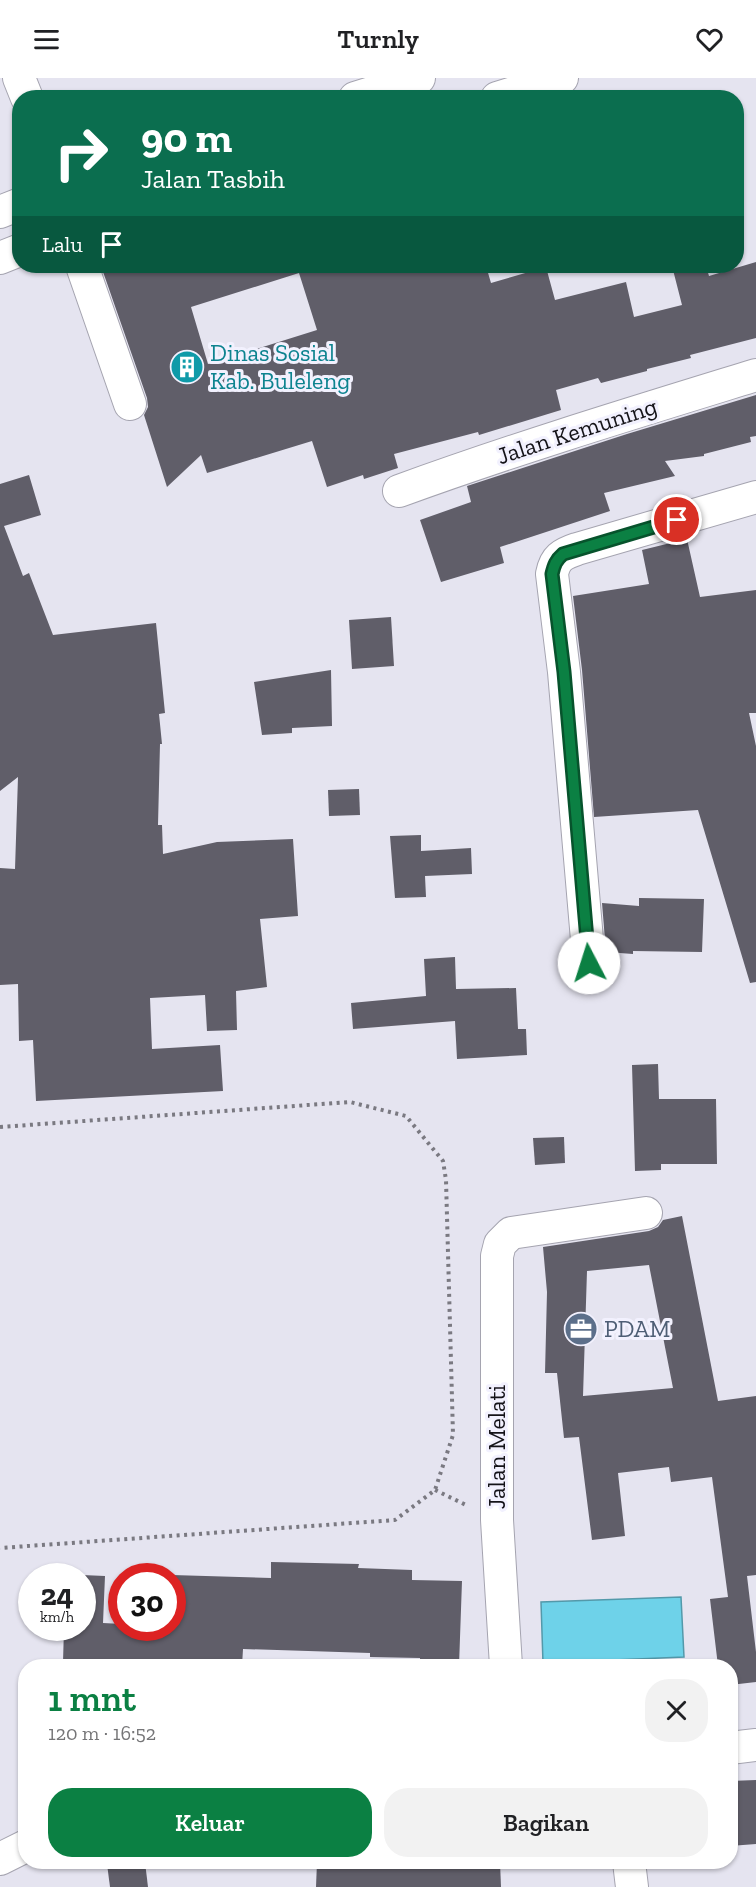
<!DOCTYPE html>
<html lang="id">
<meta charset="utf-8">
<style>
body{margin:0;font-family:"Zilla Slab",serif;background:#f2f2f2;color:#202124;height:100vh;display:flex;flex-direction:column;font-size:22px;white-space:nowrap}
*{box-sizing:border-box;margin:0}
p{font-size:20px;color:#757577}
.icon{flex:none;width:33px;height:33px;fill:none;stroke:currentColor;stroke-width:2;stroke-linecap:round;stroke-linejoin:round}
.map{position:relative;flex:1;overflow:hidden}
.panel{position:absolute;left:18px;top:1581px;width:720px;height:210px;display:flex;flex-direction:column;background:#fff;border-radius:24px;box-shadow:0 2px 4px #0004}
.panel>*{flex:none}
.banner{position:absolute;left:12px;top:12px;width:732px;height:183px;border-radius:24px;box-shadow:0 2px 4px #0004;background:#0b6e4f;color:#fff;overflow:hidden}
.speed{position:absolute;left:18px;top:1485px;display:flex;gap:12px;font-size:30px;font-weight:700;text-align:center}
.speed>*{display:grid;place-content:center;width:78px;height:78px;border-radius:50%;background:#fff;box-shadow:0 2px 4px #0004;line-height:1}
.speed small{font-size:15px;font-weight:400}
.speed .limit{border:9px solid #d22;background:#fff;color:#111}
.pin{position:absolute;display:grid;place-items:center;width:51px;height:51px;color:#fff;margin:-26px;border:3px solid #fff;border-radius:50%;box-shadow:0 2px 6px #0007}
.me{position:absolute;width:66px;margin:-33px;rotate:355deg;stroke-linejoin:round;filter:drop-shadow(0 0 4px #0008)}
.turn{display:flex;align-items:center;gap:21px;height:126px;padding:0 30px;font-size:27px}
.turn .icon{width:78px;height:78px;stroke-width:2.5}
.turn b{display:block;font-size:42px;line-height:51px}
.then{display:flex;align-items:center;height:57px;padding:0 30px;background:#0003;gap:12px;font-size:22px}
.round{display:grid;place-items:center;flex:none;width:63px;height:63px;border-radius:24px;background:#f2f2f2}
.summary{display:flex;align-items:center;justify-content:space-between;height:102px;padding:0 30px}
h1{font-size:36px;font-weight:600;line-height:45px;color:#0b8043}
.button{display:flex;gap:12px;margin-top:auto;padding:12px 30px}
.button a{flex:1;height:69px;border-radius:24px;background:#0b8043;color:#fff;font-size:24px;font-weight:600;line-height:69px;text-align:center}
.button a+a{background:#f2f2f2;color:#202124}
header{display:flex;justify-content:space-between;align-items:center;height:78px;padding:0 30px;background:#fff;font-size:27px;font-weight:600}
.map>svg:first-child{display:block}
</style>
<header><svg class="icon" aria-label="menu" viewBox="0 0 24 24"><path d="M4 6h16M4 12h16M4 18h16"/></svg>Turnly<svg class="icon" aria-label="heart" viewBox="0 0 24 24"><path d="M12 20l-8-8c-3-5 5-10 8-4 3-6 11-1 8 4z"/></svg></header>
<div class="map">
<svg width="756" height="1809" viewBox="0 0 756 1809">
<rect width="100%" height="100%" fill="#e5e4f0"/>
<!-- water -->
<path fill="#6ed2e9" stroke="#5399aa" stroke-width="1.5" d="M681,1519l3,60 -141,6 -2,-61z"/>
<!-- building -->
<g fill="#605e69" fill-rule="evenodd">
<path d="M756,184v76l-66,17 1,3 -44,11v2l-46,12 -3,-5 -42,12 5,20 -82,25 -1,-3 -84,22 4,14 -34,11 -1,-4 -36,12 -15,-46 -105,32 -6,-18 -34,32 -23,-72 4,-8 -1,-9 -46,-132h385l5,17 55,-16 9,33 71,-18 8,35 48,-12 -10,-39h34l3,10zM299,195l18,57 -109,34 -17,-57z"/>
<path d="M756,317v41l-6,1 1,5 -47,12v2l-39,5 10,15 -71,17 6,18 -110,36 4,16 -63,19 -21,-62 51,-18 -4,-16 160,-52z"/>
<path d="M29,397l12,40 -37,11 19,50 6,-3 24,62 103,-12 9,90 -6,1 3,30h-2l-2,81h4l1,29 54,-12 76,-3 5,77 -38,3 7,68 -31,4 1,39 -30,1 -2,-36 -55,3 2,51 68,-4 3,46 -187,10 -3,-61 -14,1 -1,-57 -18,1v-117l15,1 3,-92 -18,14v-307z"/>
<path d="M687,461l13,58 56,-7v123h-7l7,33v236l-6,1 -52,-173 -104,7 -12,-147 -9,-74 76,-12 -7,-34z"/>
<path d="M391,539l3,49 -42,3 -3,-49z"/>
<path d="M331,592l1,56 -40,2v5l-30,2 -8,-53z"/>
<path d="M359,711l1,26 -31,1 -1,-26z"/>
<path d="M421,757v16l50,-3 1,26 -47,2 1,21 -31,1 -5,-62z"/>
<path d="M639,820l65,1 -2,53 -69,-1v3l-27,-2 -4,-49 37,3z"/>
<path d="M455,879l1,32 60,-1 2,41h8l1,26 -70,4 -2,-38 -102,8 -2,-26 75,-7 -2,-37z"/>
<path d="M658,986l1,35h57l1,65h-56v6l-26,1 -3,-106z"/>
<path d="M564,1059l1,26 -30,2 -2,-27z"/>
<path d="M682,1138l36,185 38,-5v179l-9,1 9,76v30l-26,3v-19h-12l-8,-67 18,-2 -16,-120 -41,5 -2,-15 -51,6 7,63 -33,4 -13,-103 -15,1 -7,-65h-12l2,-81 -4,-45 106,-16 9,-4 5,-7zM649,1187l24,123 -90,8 4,-125z"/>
<path d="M271,1484l88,2 -1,4 54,2v10l50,1 -3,85h-39v-8l-50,-1v-4l-127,-4 -1,17 -179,-4 1,-34h18v-53l23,1 -2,47 19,1v4h50v-53l99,3z"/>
<path d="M756,1702v64l-26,2v-65z"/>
<path d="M123,1784h22l3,25h-38l-3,-23z"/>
<path d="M317,1784h183l1,25h-185z"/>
</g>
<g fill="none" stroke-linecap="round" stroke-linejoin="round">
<!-- minor casing -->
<g stroke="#a5a4b0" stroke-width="34">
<g id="minor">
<path d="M19,0l8,20"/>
<path d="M355,20l64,-20"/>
<path d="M497,20l65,-20"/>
<path d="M0,134l20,-8"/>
<path d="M0,180l20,-8"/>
<path d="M82,188l48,138"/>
<path d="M399,413c118,-43 237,-79 357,-116"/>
<path d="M589,885l-25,-291 -12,-98c3,-16 10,-20 25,-25l179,-52"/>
<path d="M506,1588l-9,-146v-264l3,-12 11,-11 135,-20"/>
<path d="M730,1670l26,-3"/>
<path d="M0,1781l26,-13"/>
<path d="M629,1784l3,25"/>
</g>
</g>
<!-- path -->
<g stroke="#7a7981" stroke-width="4" stroke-dasharray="3 4.5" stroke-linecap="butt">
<path d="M0,1049l350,-25 56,14 37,45 3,19 7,255 -18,55 -40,30 -395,28"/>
<path d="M435,1412l31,15"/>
</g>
<!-- minor -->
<use href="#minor" stroke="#fff" stroke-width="32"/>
</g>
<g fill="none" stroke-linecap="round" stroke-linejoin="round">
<!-- route casing -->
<g stroke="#07532c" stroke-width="15">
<path id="route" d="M589,885l-25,-291 -12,-98c2,-9 4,-14 11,-20l114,-34"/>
</g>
<!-- route -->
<use href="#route" stroke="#0b8043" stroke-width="10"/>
</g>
<!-- icons -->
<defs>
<g id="building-disc" transform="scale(1.725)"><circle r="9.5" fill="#0f9aa8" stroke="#f2f1fe"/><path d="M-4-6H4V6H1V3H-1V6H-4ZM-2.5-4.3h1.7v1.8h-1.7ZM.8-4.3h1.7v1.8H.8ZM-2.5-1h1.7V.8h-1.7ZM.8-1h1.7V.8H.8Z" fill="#fff"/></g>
<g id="office-disc" transform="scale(1.725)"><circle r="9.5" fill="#5c6f8a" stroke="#f2f1fe"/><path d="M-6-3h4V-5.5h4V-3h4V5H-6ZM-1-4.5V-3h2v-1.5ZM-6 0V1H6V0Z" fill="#fff"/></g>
</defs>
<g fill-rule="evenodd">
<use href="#building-disc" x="187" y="289"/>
<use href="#office-disc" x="581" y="1251"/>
</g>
<g text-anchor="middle" stroke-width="6" stroke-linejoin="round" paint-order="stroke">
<!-- culture labels -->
<g font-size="24" fill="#0d838f" stroke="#f2f1fe" text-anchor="start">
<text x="210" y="283">Dinas Sosial<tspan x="210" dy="28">Kab. Buleleng</tspan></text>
</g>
<!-- street labels -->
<g font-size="24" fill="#141318" stroke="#f2f1fe">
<text transform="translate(577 353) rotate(-18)" y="8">Jalan Kemuning</text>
<text transform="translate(497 1369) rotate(-90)" y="8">Jalan Melati</text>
</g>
<!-- service labels -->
<g font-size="24" fill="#4e5e75" stroke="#f2f1fe" text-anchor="start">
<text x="604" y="1259">PDAM</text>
</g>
</g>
</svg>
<div class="speed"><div>24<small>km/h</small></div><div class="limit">30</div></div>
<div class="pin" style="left:677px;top:442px;background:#d93025"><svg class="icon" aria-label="arrive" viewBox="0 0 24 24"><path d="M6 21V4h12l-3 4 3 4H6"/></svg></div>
<svg class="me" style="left:589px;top:885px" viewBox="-20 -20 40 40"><circle r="19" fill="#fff"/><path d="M0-13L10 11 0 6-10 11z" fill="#0b8043"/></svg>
<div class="banner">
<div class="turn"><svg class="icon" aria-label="right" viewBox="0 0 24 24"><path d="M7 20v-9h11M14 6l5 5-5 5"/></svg><div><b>90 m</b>Jalan Tasbih</div></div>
<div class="then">Lalu<svg class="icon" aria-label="arrive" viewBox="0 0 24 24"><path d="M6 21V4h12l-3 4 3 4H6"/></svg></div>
</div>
<section class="panel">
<div class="summary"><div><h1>1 mnt</h1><p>120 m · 16:52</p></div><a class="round"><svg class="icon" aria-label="close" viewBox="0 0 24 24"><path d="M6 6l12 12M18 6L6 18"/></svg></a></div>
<div class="button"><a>Keluar</a><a>Bagikan</a></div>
</section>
</div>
